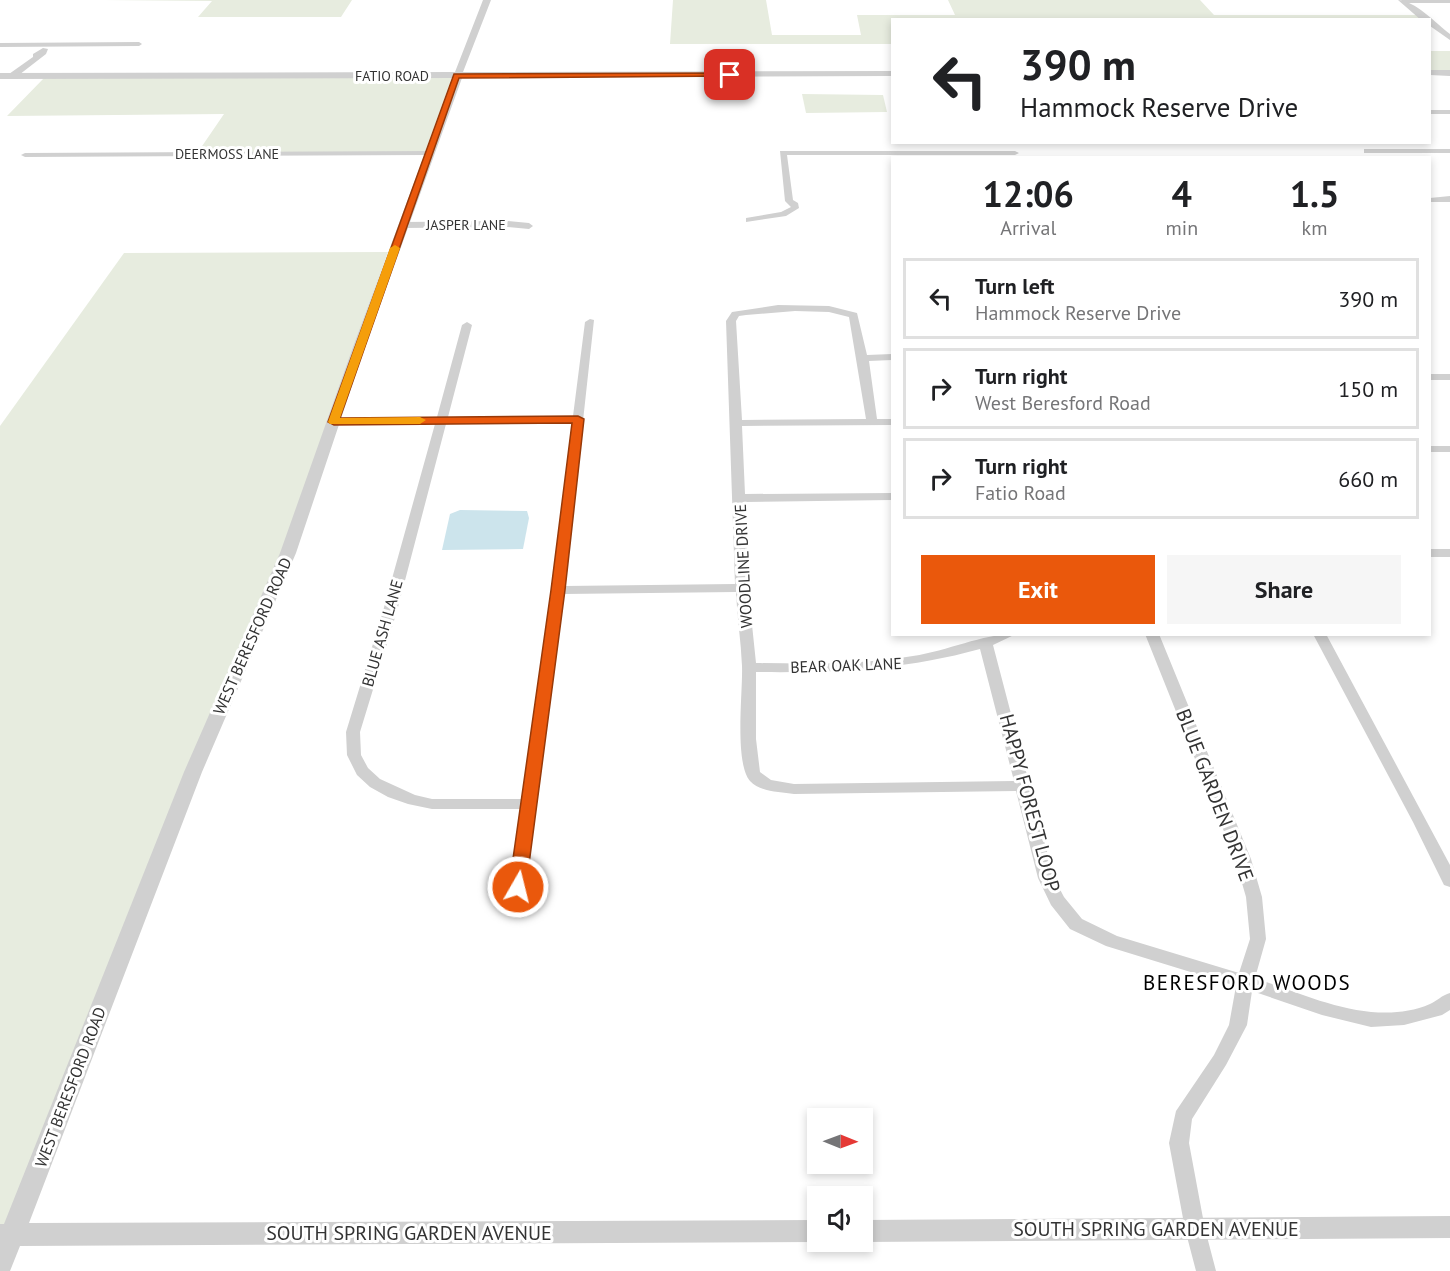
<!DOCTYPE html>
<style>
body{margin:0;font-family:"PT Sans",sans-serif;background:#f6f6f6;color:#202124;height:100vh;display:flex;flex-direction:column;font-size:22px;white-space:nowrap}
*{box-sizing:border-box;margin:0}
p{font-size:20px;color:#757577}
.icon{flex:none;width:33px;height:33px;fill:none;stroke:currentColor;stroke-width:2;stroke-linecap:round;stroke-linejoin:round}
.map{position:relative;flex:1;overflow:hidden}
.drawer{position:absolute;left:891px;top:156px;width:540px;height:480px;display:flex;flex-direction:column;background:#fff;border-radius:0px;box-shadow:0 3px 9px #0003}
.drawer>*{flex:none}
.hud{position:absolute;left:891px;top:18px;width:540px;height:126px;border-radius:0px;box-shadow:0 3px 9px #0003;background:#fff;color:#202124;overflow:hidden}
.needle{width:39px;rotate:91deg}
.buttons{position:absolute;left:807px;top:1108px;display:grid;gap:12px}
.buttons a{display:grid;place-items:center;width:66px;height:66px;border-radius:0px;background:#fff;box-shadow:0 3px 9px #0003;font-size:30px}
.pin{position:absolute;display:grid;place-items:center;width:51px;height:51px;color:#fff;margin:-26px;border-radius:12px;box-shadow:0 3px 9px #0006}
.me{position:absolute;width:66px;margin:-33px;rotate:8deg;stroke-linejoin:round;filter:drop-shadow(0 0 4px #0008)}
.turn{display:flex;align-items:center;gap:21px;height:126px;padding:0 30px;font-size:27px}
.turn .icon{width:78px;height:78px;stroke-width:2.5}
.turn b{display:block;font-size:42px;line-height:51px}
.eta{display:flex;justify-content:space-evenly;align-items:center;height:102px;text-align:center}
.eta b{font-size:36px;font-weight:700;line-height:42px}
.cta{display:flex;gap:12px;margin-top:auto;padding:12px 30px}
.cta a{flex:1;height:69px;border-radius:0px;background:#ea580c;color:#fff;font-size:24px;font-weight:700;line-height:69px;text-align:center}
.cta a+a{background:#f6f6f6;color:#202124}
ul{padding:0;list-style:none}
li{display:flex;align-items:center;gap:18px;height:81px;margin:0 12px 9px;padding:0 18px;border:3px solid #e0e0e0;border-radius:0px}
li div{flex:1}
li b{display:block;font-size:22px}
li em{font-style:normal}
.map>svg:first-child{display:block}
</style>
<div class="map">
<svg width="1450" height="1271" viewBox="0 0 1450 1271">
<rect width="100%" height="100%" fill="#fff"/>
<!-- green -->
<g fill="#e7ecdf">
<path d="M103,0h249l-11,17h-143l14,-16z"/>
<path d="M673,0h93l6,35h89l-4,-20h98l-7,-15h252l14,15h203l6,4 -531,1v24h-222z"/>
<rect x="1430" y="51" width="20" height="20"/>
<path d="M452,77l-27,75h-227l26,-38 -217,2 37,-38z"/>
<path d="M802,94l81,1 4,17 -81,1z"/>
<path d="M388,252l-107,301 -277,673h-4v-800l124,-173z"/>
</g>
<!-- water -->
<path fill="#cce4ec" d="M460,510l67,1 2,7 -6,31 -81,1 8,-36z"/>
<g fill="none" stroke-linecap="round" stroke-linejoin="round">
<!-- minor -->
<g fill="#d0d0d0" fill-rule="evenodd">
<path d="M1401,0h49v3h-47z"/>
<path d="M0,43l139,-1 3,2 -3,2 -139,1z"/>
<path d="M43,48l5,1 -2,5 -31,24h-6v-4l24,-17v-3z"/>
<rect x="1430" y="110" width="20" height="4"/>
<rect x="1364" y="149" width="86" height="4"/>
<path d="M432,151l1,2 -4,2 -404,2 -4,-2 4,-2z"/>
<path d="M780,151h235l4,2 -4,2h-228l6,45 5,3 1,5 -13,8 -40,6v-4l35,-6 10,-5 -6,-6z"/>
<path d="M1450,196v6h-20v-4z"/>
<path d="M508,221l21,2 4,3 -4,3 -21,-2 -105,1 -4,-3 4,-3z"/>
<path d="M778,305l51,1 28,7 10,42 25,-1v6l-23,1 8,58h15v6l-150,1 3,68 147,-1v7l-147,2 4,94 7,67c52,1 105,2 157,-7 35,-5 68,-22 103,-22l-23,11 61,233 10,19 18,22 35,17 122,37 11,-34 -4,-42 -11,-38 -90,-225h14l92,225 11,38 4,42 -11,39c54,18 119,50 175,26 7,-3 12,-9 20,-11v17l-8,5 -38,10 -33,2 -49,-12 -70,-24 -5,34 -21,40 -34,54 -3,24 16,86 11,42h-20l-11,-42 -16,-86 7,-32 38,-56 15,-30 7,-39 -130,-40 -36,-17 -19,-24 -13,-27 -22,-87 -222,3c-14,-2 -34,-2 -44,-13 -16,-19 -7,-89 -8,-115 -1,-25 -5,-49 -6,-74l-172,2 -27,210 -14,87 -6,2 -6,-2 -2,-4 11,-78h-88l-24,-5 -20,-7 -18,-10 -13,-12 -10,-20 -1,-23 37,-121 52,-187 -101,1 -6,-3 2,-2 107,-3 25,-92 5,-3 5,3 -24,92 125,-1 12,-94 5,-3 4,1 -29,266 170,-2 -9,-263 6,-9zM795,311l34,1 20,5 17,102 -124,1 -6,-99 3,-5 7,-1zM572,422l-20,168 -30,209h-90l-17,-4 -35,-16 -12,-11 -7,-13 -1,-23 37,-121 49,-187zM980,649l34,132 -220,3 -23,-4 -11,-8 -4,-33v-67c78,1 148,-2 224,-23z"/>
<rect x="1430" y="374" width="20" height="6"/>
<rect x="1430" y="446" width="20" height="6"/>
<rect x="1430" y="549" width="20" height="8"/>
<path d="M1313,634h13l124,231v22l-6,-2 -2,-4 -29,-59z"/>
</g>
<!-- tertiary -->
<g fill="#d0d0d0" fill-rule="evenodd">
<path d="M483,0h8l-28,72 429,-1v5l-430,2 -97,269 -69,206 -94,219 -173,451 789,-3 1,22 -799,4 -10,25h-10v-47h4l180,-452 96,-219 73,-206 100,-269 -453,1v-6l455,-1z"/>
<path d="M1398,0c16,0 39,24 52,34v6l-20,-14v-6h-9z"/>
<path d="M1450,70v6l-20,-1v-5z"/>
<path d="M1450,1216v22l-588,4h-1l1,-22z"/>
</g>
</g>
<!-- route -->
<path fill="#ea580c" stroke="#983908" stroke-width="1.5" d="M730,73l2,3 -273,2 -119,340 238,-2 6,3 -19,171 -39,297 -3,5 -5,1 -6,-1 -3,-5 42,-297 21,-167 -238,2 -6,-3 126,-348z"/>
<!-- slow -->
<path fill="#f59e0b" d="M395,245l5,3 -60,170 80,-1 6,3 -6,4h-90l-2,-2 62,-174z"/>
<g text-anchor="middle" stroke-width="6" stroke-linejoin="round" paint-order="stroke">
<!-- far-street labels -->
<g font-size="14" fill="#333" stroke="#fff">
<text x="392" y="81">FATIO ROAD</text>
<text x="227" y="159">DEERMOSS LANE</text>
<text x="466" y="230">JASPER LANE</text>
</g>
<!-- street labels -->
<g font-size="16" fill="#333" stroke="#fff">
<text transform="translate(743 566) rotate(-93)" y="6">WOODLINE DRIVE</text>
<text transform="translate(382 633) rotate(-74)" y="6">BLUE ASH LANE</text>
<text transform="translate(252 636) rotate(-66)" y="6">WEST BERESFORD ROAD</text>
<text transform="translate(846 665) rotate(-2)" y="6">BEAR OAK LANE</text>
<text transform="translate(70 1087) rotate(-69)" y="6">WEST BERESFORD ROAD</text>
</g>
<!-- near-street labels -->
<g font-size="20" fill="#333" stroke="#fff">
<text transform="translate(1215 795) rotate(69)" y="7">BLUE GARDEN DRIVE</text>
<text transform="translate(1030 803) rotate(75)" y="7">HAPPY FOREST LOOP</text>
<text x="1156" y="1236">SOUTH SPRING GARDEN AVENUE</text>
<text x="409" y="1240">SOUTH SPRING GARDEN AVENUE</text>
</g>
<!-- near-neighbourhood labels -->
<g font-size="21" letter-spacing="1.5" fill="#000" stroke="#fff">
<text x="1247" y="990">BERESFORD WOODS</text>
</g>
</g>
</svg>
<div class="buttons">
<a><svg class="needle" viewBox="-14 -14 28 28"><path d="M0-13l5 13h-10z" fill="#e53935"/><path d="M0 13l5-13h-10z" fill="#757577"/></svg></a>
<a><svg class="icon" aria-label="sound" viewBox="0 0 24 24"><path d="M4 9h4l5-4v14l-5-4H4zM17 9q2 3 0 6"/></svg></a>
</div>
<div class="pin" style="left:730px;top:75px;background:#d93025"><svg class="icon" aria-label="arrive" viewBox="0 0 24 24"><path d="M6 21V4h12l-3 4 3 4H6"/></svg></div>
<svg class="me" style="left:518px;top:887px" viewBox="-20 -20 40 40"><circle r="17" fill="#ea580c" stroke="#fff" stroke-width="3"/><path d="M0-11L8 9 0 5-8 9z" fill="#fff"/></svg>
<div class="hud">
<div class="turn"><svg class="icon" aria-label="left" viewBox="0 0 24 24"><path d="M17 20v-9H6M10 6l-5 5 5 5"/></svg><div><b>390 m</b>Hammock Reserve Drive</div></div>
</div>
<section class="drawer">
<div class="eta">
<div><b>12:06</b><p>Arrival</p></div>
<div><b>4</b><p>min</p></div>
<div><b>1.5</b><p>km</p></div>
</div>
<ul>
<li><svg class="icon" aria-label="left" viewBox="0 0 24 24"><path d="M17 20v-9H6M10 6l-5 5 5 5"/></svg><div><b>Turn left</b><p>Hammock Reserve Drive</p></div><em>390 m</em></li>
<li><svg class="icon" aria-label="right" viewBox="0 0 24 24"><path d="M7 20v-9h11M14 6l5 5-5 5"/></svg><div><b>Turn right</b><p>West Beresford Road</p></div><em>150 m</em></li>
<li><svg class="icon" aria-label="right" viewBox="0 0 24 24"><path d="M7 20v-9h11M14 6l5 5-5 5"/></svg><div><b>Turn right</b><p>Fatio Road</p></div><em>660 m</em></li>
</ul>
<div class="cta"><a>Exit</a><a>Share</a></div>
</section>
</div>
